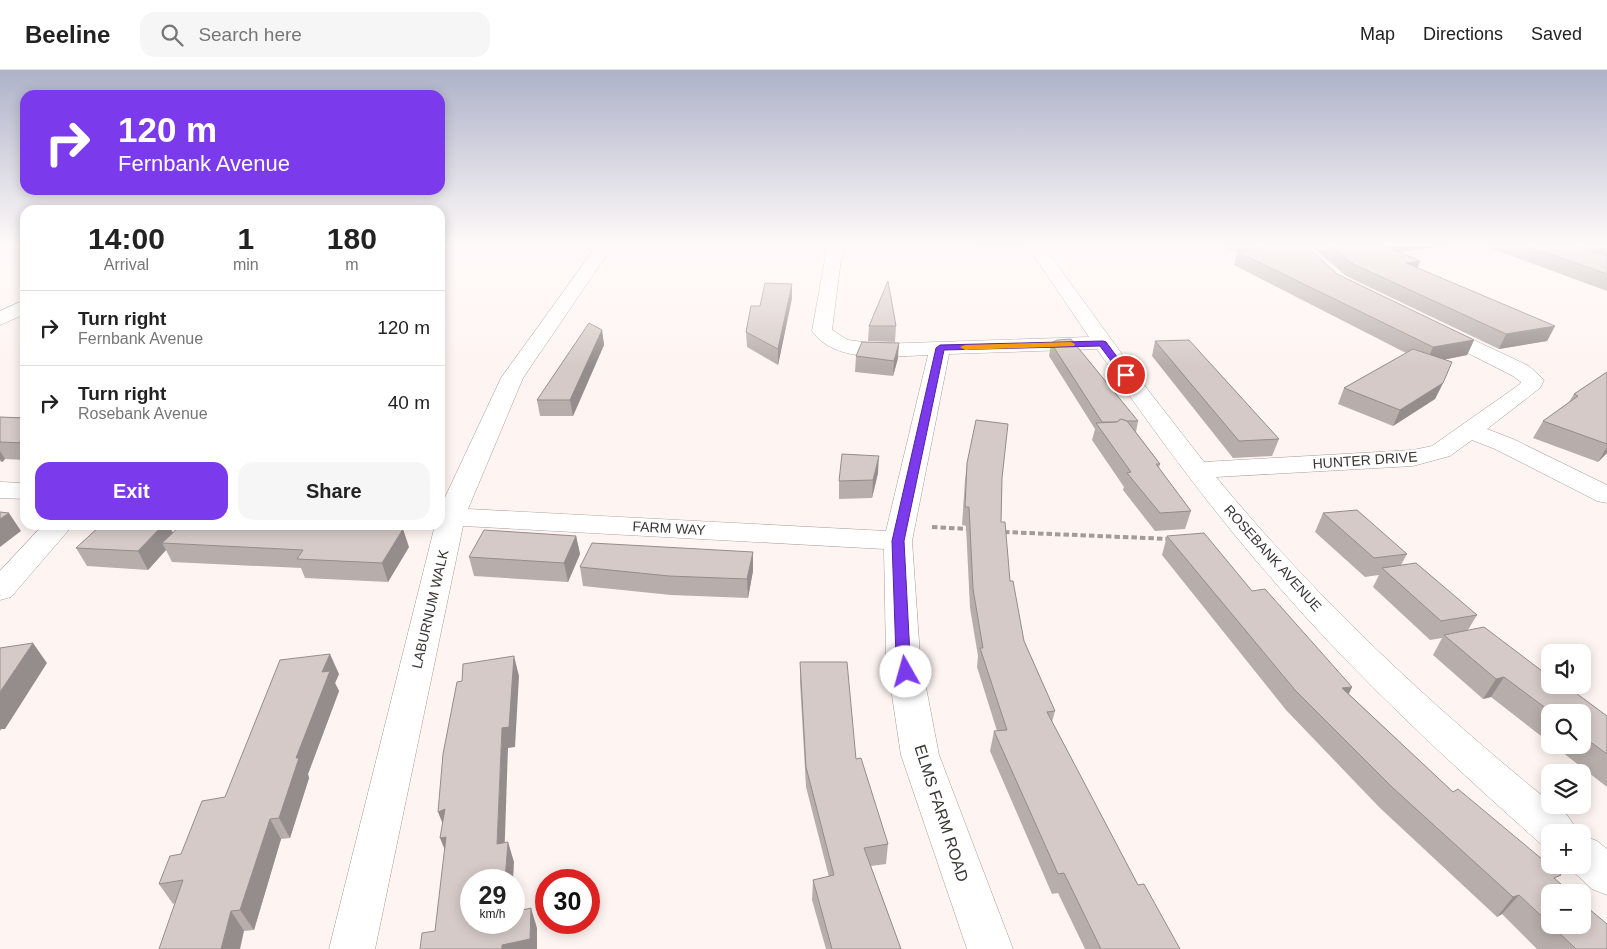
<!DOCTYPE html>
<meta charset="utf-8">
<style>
body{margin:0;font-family:Arial,sans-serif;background:#f6f6f6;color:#222;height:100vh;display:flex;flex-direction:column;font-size:19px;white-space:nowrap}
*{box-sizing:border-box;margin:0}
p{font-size:16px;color:#767676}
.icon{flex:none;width:28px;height:28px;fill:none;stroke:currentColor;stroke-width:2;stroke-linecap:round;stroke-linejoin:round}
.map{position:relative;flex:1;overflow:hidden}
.drawer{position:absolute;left:20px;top:135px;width:425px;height:325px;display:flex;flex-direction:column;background:#fff;border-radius:15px;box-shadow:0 2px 12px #0003}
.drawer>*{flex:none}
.top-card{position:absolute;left:20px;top:20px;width:425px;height:105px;border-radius:15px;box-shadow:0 2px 12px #0003;background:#7c3aed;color:#fff;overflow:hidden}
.tools{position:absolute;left:1541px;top:574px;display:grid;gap:10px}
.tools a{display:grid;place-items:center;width:50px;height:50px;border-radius:10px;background:#fff;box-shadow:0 2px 12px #0003;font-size:25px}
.speed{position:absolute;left:460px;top:799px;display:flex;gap:10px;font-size:25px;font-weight:700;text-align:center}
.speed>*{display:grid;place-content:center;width:65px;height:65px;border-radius:50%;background:#fff;box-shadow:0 2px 12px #0003;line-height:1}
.speed small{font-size:12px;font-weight:400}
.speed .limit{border:8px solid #d22;background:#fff;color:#111}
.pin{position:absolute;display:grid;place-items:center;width:42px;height:42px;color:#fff;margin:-21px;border:2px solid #fff;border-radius:50%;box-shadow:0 1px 5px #0007}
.me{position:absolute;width:55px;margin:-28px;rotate:353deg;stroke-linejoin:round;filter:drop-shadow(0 0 4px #0008)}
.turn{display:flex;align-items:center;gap:18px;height:105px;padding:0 15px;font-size:22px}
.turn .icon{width:65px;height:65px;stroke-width:2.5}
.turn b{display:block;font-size:35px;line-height:42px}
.eta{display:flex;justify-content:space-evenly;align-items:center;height:85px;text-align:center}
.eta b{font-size:30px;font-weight:800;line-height:35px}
.primary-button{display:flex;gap:10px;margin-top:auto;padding:10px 15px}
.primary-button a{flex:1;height:58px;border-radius:15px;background:#7c3aed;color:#fff;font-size:20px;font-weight:800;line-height:58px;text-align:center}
.primary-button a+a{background:#f6f6f6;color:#222}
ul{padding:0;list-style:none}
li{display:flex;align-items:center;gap:15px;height:75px;padding:0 15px;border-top:1px solid #e0e0e0}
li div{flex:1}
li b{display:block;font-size:19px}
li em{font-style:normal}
header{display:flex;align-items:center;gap:30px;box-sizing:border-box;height:70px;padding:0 25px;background:#fff;border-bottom:1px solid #e0e0e0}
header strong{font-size:24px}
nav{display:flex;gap:28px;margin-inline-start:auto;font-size:18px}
.search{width:350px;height:45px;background:#f6f6f6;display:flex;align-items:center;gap:12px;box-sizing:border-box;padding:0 18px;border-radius:15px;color:#767676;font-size:19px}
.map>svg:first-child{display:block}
</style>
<header>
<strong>Beeline</strong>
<div class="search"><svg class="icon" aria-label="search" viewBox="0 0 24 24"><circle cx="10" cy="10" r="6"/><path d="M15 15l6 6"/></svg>Search here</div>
<nav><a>Map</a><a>Directions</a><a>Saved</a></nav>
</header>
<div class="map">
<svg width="1607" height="879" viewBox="0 0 1607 879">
<rect width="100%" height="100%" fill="#fef5f2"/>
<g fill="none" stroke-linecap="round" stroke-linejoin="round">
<!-- minor casing -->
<g stroke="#a79c99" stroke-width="1">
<g id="minor">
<path d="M598,174h16l-91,134 -55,131 418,22 42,-176c-35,1 -92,10 -116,-24l13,-72 5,-15h16l-5,15 -9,71 16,10 30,4 211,-7 -63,-93h16l106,146 56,72 209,-12 19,-4 88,-62 1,-2 -8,-6 -83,-42 -3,-4 3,-4 7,-2 7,2 85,40 15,14 -4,8 -53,41 26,10 94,46v18l-10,-2 -102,-52 -23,-9 -22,16 -37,10 -197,11c99,120 213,227 334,325v3c13,1 23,17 27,27h-27v16l-8,-3c-92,-82 -183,-166 -264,-259 -66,-75 -124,-154 -181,-237l-148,5 -37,187 8,115 19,99 74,194h-46l-66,-194 -15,-99 -2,-107 -421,-23 -88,423h-46l106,-424h5v-17l61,-130z"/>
<path d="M25,230v14l-25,11v-14z"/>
<path d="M0,412l25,1v16l-25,-1z"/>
<path d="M43,455h30l-62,72 -11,3v-29z"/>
<path d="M1582,765l15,6 10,8v46l-15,-6 -26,-24h16z"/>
</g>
</g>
<!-- path -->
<g stroke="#a29b99" stroke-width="4" stroke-dasharray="5.5 3" stroke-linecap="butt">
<path d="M932,457l38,2"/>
<path d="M1004,462l166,7"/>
</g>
<!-- minor -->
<use href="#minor" fill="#fff" fill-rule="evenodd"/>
</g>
<!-- wall -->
<g fill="#b7aeab">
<path d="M979,174h44l-1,3 -40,1z"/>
<path d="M1219,174h85l33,30 137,66 -7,15 -24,5v23l-8,16 -42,27 -55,-22 6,-16 62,-35 -172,-88 3,-12z"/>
<path d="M1309,174h151l-61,8 19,16 137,58 -8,15 -48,8 -153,-73z"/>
<path d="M1479,174h128v47z"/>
<path d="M792,228l-14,67 -31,-18 -1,-15 14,-26z"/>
<path d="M869,256h27l-1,16 -27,-1z"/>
<path d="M602,260l2,15 -31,71h-33l-3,-16z"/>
<path d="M1155,271l124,98 -7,17 -39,2 -81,-102z"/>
<path d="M1051,273l87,78 -2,11 24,32 -1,4 32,43 -6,18 -30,2 -32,-41 1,-3 -32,-47 3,-11 -46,-73z"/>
<path d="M856,286l42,2 -5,18 -38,-4z"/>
<path d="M1607,302v81l-9,9 -65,-24 10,-17 26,-19 5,-8z"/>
<path d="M0,347l25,1v42l-20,-1 -3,3 -2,-1z"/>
<path d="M967,393l35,15 -1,44 9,59 14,60 31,70 -3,11 86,163 42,64h-95l-27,-56 -6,1 -62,-143 4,-20h3l-20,-64 1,-11 -8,-48 -4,-82 -4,-1 3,-45z"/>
<path d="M878,403l-6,25 -33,1v-18z"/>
<path d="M1323,443l84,41 -6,11 76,50 -9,15 82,47 57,39v71l-54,-42h29v-33h-32v31l-59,-46 -8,2 -50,-44 9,-17 -12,2 -57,-53 6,-12 -14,2 -50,-45z"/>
<path d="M101,455h68l4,8 236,14 -21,35 -83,-4 -4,-10 -129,-6 -6,-12 -18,20 -61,-4 -11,-18z"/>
<path d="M576,466l4,18 -12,28 -94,-6 -5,-19z"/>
<path d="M1167,466l85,55 100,96 -3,7 104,98 103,88 -6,12v33h32l25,24h-70l-35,-35 -5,3 -117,-109 -94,-98 -124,-155z"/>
<path d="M753,482v19l-5,27 -77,-3 -88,-9 -3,-19z"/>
<path d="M800,592l56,97 32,85 -2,20 -15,2 30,83h-75l-14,-49 1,-20 16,-3 -23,-90 -6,-105z"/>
<path d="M339,604l-4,9 4,8 -31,83 1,4 -19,60 -9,1 -27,91 -10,1 -69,-28 -2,1 -14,-20 66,-87z"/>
</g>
<!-- shaded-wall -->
<g fill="#958d8b">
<path d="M1376,174h84l-88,12z"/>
<path d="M1420,191l-5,14 -9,-12z"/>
<path d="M792,214v14l-14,67v-16z"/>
<path d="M1555,256l-8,15 -48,8 7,-15z"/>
<path d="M602,260l2,15 -31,71 -3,-16z"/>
<path d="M1474,270l-7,15 -41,8 7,-16z"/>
<path d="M899,273l-1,15 -5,18 1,-15z"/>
<path d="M1443,313l-8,16 -42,27 7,-16z"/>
<path d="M1607,377v6l-9,9z"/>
<path d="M0,381l5,8 -3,3 -2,-3z"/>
<path d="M879,386l-1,17 -6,25 1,-18z"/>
<path d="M9,443l12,18 -21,16v-28z"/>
<path d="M163,455h6l7,14 -14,4 4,7 -18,20 -10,-19z"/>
<path d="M403,459l6,18 -21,35 -6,-19z"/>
<path d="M576,466l4,18 -12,28 -4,-19z"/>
<path d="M753,482v19l-5,27 -1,-19z"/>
<path d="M33,573l14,20 -42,66h-4l-1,2v-39z"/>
<path d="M330,584l9,20 -4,9 4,8 -31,83 1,4 -19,60 -11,-20 17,-60 26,-86z"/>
<path d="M514,586l5,20 -4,71 -7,1 -4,116 -7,-20 5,-116z"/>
<path d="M1504,607l-13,20 -8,2 13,-20z"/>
<path d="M1352,617l-10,19v-18z"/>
<path d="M445,739l1,23 -8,-20z"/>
<path d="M270,749l11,20 -27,91 -14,-20z"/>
<path d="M446,767l2,21 -8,-20z"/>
<path d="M508,772l6,20 -1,18h-8z"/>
<path d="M1519,825l-17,19 -5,3 16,-20z"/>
<path d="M531,838l6,20v21h-35v-4z"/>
<path d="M231,841l13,20 -4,18h-19z"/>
</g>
<!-- building -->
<g fill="#d5cac7" stroke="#958d8b">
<path d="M1250,174h54l33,30 137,66 -41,7 -195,-95 23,-3z"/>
<path d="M1329,174h51l40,17 -14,2 149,63 -49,8 -155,-71z"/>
<path d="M1521,174h50l36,12v18z"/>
<path d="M888,211l8,45h-27z"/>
<path d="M765,213l27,1 -14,65 -32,-17 5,-26h9z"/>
<path d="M589,253l13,7 -32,70h-33z"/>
<path d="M1071,269l67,82h-11l-6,-2 -4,3h-15l-51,-79 6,-3z"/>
<path d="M1189,270l90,99 -40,2 -84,-100z"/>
<path d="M862,272l37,1 -5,18 -38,-5z"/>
<path d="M1413,279l39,13 -9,21 -43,27 -56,-22z"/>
<path d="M1607,302v72l-64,-23 35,-25 -4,-2z"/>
<path d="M0,347l25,1v25l-25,-1z"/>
<path d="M1121,349l6,2 33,43h-4l35,47 -31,2 -33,-40 4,-1 -35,-49 21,-1z"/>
<path d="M976,350l32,4 -6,54 -1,44h4l5,59h3l11,60 31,70 -8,1 91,173 6,-1 36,65h-79l-37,-76 -6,1 -64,-143 13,-1 -27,-82h3l-10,-59 -4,-82h-4l2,-44z"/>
<path d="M842,384l37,2 -6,24 -34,1z"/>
<path d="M1357,440l50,44 -33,4 -51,-45z"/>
<path d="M0,442l9,1 -9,6z"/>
<path d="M101,455h62l-25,26 -62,-3z"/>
<path d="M181,455h161l61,4 -21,34 -85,-4 6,-9 -141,-7z"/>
<path d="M484,460l92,6 -12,27 -95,-6z"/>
<path d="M1204,463l48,58 13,-2 87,98 -10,1 111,104 5,-3 103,86 -7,3 16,14h-20v32l-31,-29 -6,2 -120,-109 -98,-98 -128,-154z"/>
<path d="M592,473l161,9 -6,27 -78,-3 -89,-9z"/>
<path d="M1416,493l61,52 -36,6 -59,-53z"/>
<path d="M1484,557l66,50v8h15l42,31v38l-25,-18v-24h-31l-47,-35 -8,2 -52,-44z"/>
<path d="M33,573l-33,49v-44z"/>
<path d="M330,584l-8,18 8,-1 -34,87h3l-20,60 -9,1 -30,91 -9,1 -10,38h-62l24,-69 -24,4 11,-28 11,-2 21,-53 23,-4 55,-137z"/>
<path d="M514,586l-5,71 -7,1 -5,116 11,-2 -3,38h-34v42h43v-10l17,-4 -1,31 -28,6v4h-82l2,-16 13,-2 11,-94 -6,1 5,-29 -7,3 5,-58 14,-72 5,-1 1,-17z"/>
<path d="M800,592h47l9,97 5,-1 27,86 -24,4 37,101h-69l-19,-69 21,-5 -28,-108z"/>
<path d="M1582,833l25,21v25h-31l-25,-24h31z"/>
</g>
<!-- sky -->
<linearGradient id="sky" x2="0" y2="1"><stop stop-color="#aeb2c9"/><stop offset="0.59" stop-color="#fffaf9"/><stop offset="1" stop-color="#fffaf9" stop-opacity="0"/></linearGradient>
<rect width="1607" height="297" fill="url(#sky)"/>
<!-- route -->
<path fill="#7c3aed" stroke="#51269a" d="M1103,271l3,1 23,31v4h-6l-23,-31 -156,4 -40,191 6,115 3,16 -2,4h-10l-5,-20 -4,-115 44,-193 4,-3z"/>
<!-- slow -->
<path fill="#f59e0b" d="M1071,272l4,2 -1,2 -109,4 -5,-3 5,-2z"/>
<g text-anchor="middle" stroke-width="4.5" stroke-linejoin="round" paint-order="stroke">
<!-- street labels -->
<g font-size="14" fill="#3a3635" stroke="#fff">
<text transform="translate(1365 390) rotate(-4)" y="5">HUNTER DRIVE</text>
<text transform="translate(669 458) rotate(3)" y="5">FARM WAY</text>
<text transform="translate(1273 488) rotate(48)" y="5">ROSEBANK AVENUE</text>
<text transform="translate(430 539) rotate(-77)" y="5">LABURNUM WALK</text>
</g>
<!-- near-street labels -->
<g font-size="16" fill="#3a3635" stroke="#fff">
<text transform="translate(942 743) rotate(72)" y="6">ELMS FARM ROAD</text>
</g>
</g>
</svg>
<div class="tools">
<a><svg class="icon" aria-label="sound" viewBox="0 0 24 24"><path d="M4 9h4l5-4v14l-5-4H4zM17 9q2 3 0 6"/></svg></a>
<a><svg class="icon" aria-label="search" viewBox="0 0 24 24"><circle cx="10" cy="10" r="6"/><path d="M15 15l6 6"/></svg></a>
<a><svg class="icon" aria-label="layers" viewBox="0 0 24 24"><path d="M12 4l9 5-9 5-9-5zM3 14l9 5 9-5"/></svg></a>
<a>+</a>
<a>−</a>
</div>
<div class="speed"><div>29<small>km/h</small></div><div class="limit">30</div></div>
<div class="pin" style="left:1126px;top:305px;background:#d93025"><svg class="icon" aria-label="arrive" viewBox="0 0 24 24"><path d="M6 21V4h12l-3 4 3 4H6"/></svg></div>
<svg class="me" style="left:906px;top:602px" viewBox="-20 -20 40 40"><circle r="19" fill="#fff"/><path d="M0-13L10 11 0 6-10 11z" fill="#7c3aed"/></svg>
<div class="top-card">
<div class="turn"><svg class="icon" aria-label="right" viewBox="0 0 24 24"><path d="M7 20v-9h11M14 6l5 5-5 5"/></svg><div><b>120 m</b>Fernbank Avenue</div></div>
</div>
<section class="drawer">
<div class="eta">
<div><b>14:00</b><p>Arrival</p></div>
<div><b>1</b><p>min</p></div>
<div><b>180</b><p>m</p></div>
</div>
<ul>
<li><svg class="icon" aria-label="right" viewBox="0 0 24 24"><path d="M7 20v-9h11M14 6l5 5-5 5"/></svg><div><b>Turn right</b><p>Fernbank Avenue</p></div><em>120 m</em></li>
<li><svg class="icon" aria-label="right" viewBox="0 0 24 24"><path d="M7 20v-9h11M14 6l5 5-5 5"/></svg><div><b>Turn right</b><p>Rosebank Avenue</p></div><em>40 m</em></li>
</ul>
<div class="primary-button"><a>Exit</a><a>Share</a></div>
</section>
</div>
